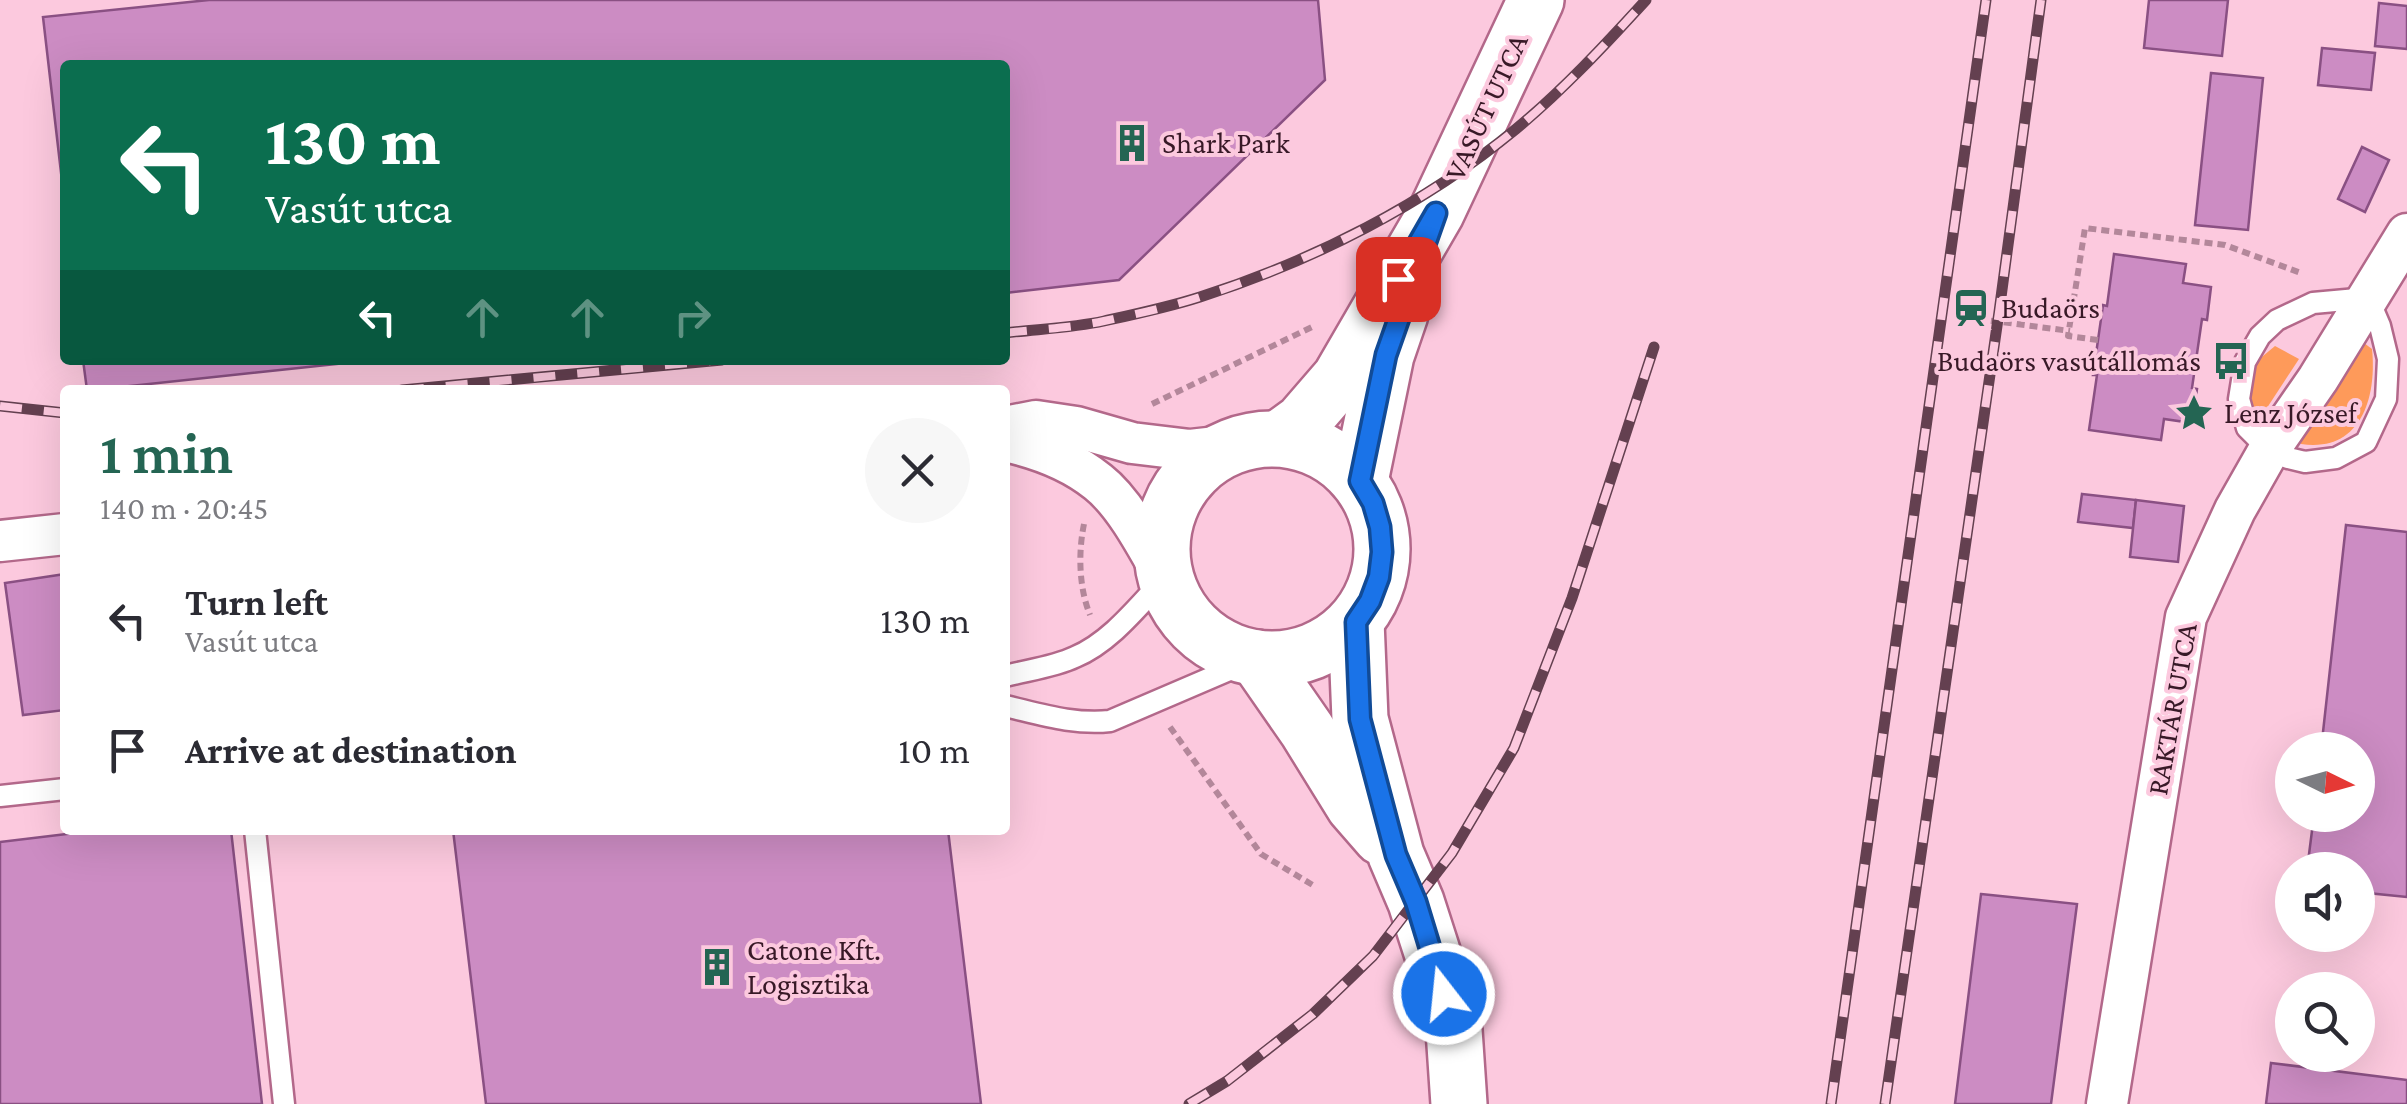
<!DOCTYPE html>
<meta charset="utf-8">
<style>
body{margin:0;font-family:"Crimson Pro",serif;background:#f7f7f7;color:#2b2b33;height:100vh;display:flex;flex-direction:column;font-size:38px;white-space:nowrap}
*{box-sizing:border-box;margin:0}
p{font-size:32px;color:#7c7c81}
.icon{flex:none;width:55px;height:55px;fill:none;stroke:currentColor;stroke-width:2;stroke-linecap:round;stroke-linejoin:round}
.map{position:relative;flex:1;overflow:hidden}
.side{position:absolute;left:60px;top:385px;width:950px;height:450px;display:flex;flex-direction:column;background:#fff;border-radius:10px;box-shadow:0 10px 40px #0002}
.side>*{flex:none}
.banner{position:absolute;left:60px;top:60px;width:950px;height:305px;border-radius:10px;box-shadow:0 10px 40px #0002;background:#0b6e4f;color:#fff;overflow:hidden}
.needle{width:65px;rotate:95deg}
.fabs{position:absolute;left:2275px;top:732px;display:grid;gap:20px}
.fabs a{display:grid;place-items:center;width:100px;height:100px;border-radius:50%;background:#fff;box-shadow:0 10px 40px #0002;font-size:50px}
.pin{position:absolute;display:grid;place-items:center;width:85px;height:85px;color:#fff;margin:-42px;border-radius:20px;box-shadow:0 5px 15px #0006}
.me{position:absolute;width:110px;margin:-55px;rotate:344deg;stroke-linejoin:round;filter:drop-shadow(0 0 8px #0008)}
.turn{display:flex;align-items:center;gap:35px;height:210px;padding:0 40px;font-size:45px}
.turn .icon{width:130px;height:130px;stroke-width:2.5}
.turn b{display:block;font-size:70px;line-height:85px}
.lanes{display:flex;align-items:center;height:95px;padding:0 40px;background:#0003;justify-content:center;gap:50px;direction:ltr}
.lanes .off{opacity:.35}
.round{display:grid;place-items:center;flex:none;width:105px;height:105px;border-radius:52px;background:#f7f7f7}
.overview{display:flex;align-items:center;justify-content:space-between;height:170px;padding:0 40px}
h1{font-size:60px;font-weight:600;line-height:75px;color:#246553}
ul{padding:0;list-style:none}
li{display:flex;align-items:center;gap:30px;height:130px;padding:0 40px}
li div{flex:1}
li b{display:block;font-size:38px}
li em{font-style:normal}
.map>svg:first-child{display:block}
</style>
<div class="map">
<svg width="2407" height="1104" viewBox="0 0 2407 1104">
<rect width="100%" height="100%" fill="#fcc9de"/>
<!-- green -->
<g fill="#fe9a5a">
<path d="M2364,343l8,6c5,48 -11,104 -71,95l-4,-10z"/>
<path d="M2275,346l24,13 -38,58 -7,-4 -4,-18 1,-29z"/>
</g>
<!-- building -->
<g fill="#cc8cc3" stroke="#8a5083" stroke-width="2.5">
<path d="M209,0h1109l7,80 -206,200 -114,13v-228h-940v142l-22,-190z"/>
<path d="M2149,0h79l-6,56 -78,-8z"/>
<path d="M2379,3l28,3v43l-32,-3z"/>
<path d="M2322,48l53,5 -4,37 -53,-5z"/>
<path d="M2211,73l52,5 -15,152 -53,-5z"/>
<path d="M2362,147l27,13 -24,52 -27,-13z"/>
<path d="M2114,254l72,10 -3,19 28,4 -4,33 -5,-1 -10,69 5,1 -5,34 -28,-4 -3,21 -72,-10 8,-55h-4l10,-70 4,1z"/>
<path d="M83,360h291l-281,30h-6z"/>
<path d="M2082,494l54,6 -3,28 -55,-6z"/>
<path d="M2136,500l48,6 -6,56 -48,-5z"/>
<path d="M2346,525l61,7v365l-49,-5v-22h-51l7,-55h44v-65h-37z"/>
<path d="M65,574v136l-42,5 -18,-132z"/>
<path d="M100,830h131l31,274h-262v-262z"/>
<path d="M453,830h495l33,274h-495z"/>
<path d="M1981,894l96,10 -26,200h-96z"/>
<path d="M2271,1063l136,17v24h-141z"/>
</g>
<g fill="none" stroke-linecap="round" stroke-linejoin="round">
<!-- lane casing -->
<g stroke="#b3688a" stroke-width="25">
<g id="lane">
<path d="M2368,298l12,28 8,33 -2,40 -20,43 -30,16 -31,4 -17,-4 -19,-8 -22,-22 -8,-29 6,-37 15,-26 17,-16 36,-17z"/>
<path d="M1005,676c23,-6 49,-9 70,-19 36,-15 64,-52 90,-79"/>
<path d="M1005,706c35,8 69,19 105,15l147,-63"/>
<path d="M0,796l65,-7"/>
<path d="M255,830l29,274"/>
</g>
</g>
<!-- street casing -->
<g stroke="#b3688a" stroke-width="45">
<g id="street">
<path d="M1005,427l31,-6 40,6 56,16 58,7 45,-5"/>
<path d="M1005,441c32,7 67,20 93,41 27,21 50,66 67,96"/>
<path d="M0,541l65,-7"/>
<path d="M2107,1104l79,-487 49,-107 34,-60 49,-71 89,-145"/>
</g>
</g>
<!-- secondary casing -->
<g stroke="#b3688a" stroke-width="60">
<g id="secondary">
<path d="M1280,438l22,-16 38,-44 96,-165 100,-213"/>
<circle cx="1272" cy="549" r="110"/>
<path d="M1360,481l26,-126 14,-41"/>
<path d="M1356,621l4,98 36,136 20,47 18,56 20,72 5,74"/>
<path d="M1257,658l50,72 47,76 27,31"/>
</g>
</g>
<!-- path -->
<g stroke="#b3879a" stroke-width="6" stroke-dasharray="8 5" stroke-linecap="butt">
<path d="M1978,319l92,12"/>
<path d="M2098,340l-30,-4 17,-108 140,17 76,28"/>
<path d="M1152,404l160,-77"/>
<path d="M1084,524c-6,29 -5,64 6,91"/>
<path d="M1170,727l91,127 55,33"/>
</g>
<!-- lane -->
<use href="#lane" stroke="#fff" stroke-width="20"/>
<!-- street -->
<use href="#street" stroke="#fff" stroke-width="40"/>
<!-- secondary -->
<use href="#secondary" stroke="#fff" stroke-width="55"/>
<!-- rail casing -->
<g stroke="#644050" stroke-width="11">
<g id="rail">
<path d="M1005,333c33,-4 67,-5 99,-12 32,-7 65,-14 96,-24 113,-36 225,-93 316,-168 47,-39 89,-84 130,-129"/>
<path d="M402,390l320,-30"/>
<path d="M0,406l65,7"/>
<path d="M1189,1104l38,-23 86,-67 60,-58 79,-103 62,-105 58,-150 82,-251"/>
<path d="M1831,1104l155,-1104"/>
<path d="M1885,1104l114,-792 42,-312"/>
</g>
</g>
<!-- rail -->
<use href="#rail" stroke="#fcc9de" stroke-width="8" stroke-dasharray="22" stroke-linecap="butt"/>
</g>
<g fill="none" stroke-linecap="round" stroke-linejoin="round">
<!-- route casing -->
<g stroke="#114b97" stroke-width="25">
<path id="route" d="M1398,279l38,-66 -50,142 -26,126 13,22 7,24 2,25 -3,25 -9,24 -14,21 4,97 36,136 20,47 28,92"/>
</g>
<!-- route -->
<use href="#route" stroke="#1a73e8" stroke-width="18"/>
</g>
<!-- icons -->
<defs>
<g id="building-bare" transform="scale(3)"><path d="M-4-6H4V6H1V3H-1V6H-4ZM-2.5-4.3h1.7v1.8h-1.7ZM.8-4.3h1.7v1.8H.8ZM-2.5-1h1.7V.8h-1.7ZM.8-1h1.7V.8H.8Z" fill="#246553" stroke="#fcc9de" stroke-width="2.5" paint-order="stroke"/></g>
<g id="station-bare" transform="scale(3)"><path d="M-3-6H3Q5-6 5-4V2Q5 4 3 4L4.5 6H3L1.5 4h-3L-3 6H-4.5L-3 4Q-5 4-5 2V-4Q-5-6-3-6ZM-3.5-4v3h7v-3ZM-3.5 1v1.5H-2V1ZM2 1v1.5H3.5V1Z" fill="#246553" stroke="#fcc9de" stroke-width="2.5" paint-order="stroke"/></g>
<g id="bus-bare" transform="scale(3)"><path d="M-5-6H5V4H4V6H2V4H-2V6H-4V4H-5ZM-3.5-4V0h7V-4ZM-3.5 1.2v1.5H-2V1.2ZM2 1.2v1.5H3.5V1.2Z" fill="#246553" stroke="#fcc9de" stroke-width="2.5" paint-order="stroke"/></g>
<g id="sight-bare" transform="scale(3)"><path d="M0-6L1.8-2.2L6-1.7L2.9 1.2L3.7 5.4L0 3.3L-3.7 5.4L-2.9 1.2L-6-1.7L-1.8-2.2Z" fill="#246553" stroke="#fcc9de" stroke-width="2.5" paint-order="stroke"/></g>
</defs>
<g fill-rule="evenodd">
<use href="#building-bare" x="1132" y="143"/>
<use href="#station-bare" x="1971" y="308"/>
<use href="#bus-bare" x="2231" y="361"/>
<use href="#sight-bare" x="2194" y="413"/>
<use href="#building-bare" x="717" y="967"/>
</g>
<g text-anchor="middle" stroke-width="8" stroke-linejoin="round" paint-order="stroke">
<!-- street labels -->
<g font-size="30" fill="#381927" stroke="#fcc9de">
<text transform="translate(1486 107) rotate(-65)" y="10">VASÚT UTCA</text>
<text transform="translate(2172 709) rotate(-80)" y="10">RAKTÁR UTCA</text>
</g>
<!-- poi labels -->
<g font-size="30" fill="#381927" stroke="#fcc9de" text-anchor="start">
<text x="1162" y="153">Shark Park</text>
<text x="2001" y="318">Budaörs</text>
<text x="2201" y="371" text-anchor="end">Budaörs vasútállomás</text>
<text x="2224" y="423">Lenz József</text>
<text x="747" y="960">Catone Kft.<tspan x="747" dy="34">Logisztika</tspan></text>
</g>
</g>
</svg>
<div class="fabs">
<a><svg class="needle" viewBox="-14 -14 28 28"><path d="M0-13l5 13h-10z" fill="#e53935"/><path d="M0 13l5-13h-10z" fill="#7c7c81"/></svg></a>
<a><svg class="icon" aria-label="sound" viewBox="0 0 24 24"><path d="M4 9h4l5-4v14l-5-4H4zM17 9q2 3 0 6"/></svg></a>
<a><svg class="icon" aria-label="search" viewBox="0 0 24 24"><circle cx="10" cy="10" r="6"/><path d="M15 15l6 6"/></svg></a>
</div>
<div class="pin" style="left:1398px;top:279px;background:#d93025"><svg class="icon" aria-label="arrive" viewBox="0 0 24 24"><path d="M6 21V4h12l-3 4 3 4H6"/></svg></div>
<svg class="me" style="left:1444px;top:994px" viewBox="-20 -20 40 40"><circle r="17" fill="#1a73e8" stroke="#fff" stroke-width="3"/><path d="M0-11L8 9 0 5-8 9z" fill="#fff"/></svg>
<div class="banner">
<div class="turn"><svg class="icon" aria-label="left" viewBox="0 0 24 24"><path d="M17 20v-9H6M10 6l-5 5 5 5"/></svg><div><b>130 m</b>Vasút utca</div></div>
<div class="lanes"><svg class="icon" aria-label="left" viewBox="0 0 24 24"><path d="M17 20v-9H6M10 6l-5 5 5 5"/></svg><svg class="icon off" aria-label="ahead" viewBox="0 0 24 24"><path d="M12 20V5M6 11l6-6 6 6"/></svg><svg class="icon off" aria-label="ahead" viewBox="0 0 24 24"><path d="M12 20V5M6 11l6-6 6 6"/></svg><svg class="icon off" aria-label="right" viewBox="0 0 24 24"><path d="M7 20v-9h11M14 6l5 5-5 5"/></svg></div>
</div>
<section class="side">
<div class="overview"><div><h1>1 min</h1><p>140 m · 20:45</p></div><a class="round"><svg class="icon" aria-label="close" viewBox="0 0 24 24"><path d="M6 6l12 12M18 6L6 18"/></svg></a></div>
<ul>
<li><svg class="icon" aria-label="left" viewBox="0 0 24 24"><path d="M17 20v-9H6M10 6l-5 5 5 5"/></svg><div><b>Turn left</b><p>Vasút utca</p></div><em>130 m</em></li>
<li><svg class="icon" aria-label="arrive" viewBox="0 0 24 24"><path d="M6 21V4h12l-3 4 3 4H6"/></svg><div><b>Arrive at destination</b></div><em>10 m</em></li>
</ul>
</section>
</div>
